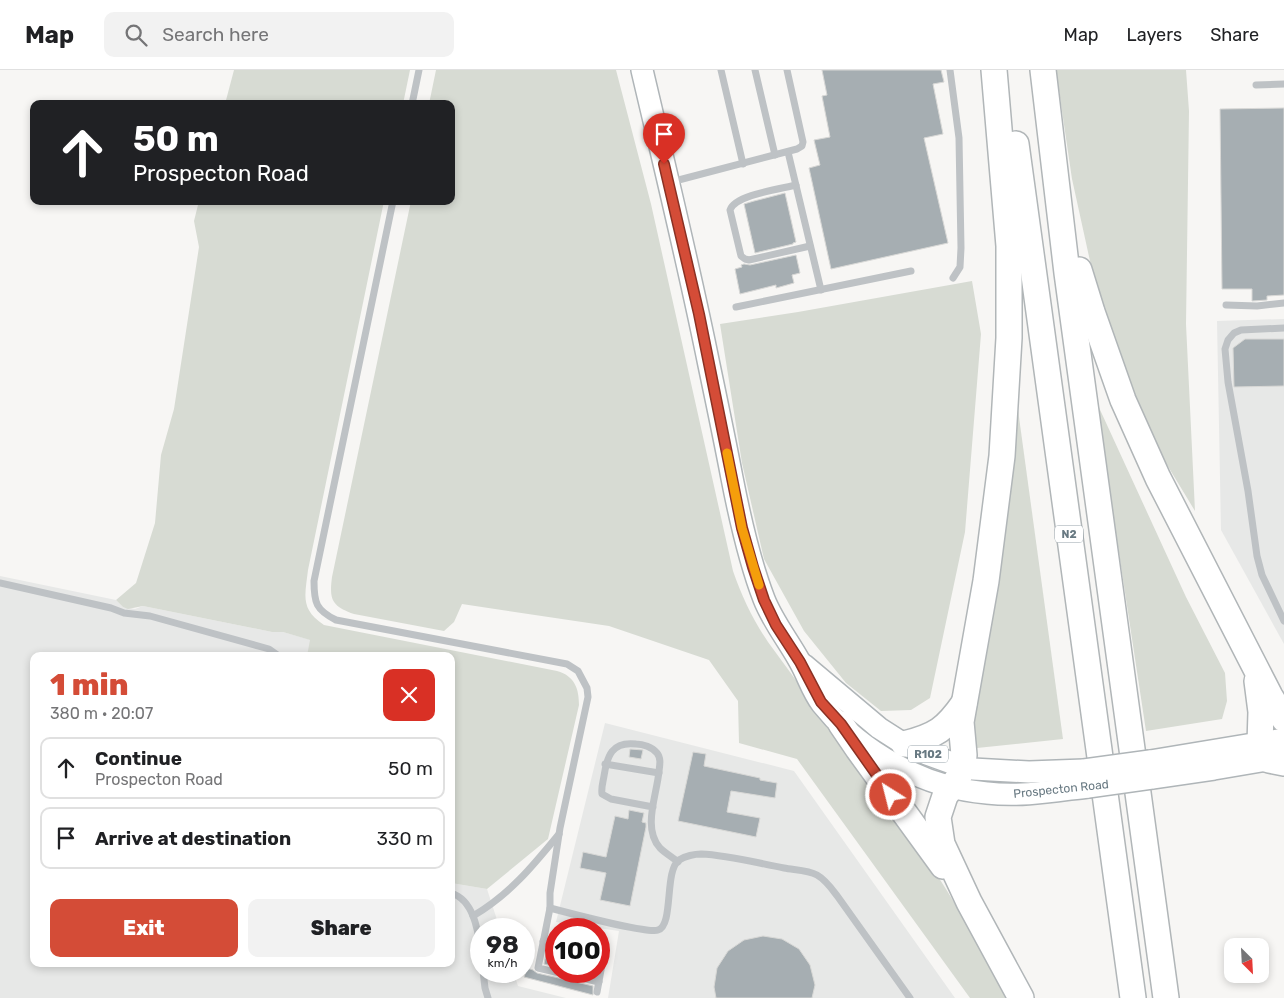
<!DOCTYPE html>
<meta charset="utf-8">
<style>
body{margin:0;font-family:Rubik,sans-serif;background:#f2f2f2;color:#202124;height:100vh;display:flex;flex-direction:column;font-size:19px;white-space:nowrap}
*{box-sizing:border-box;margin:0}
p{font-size:16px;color:#757577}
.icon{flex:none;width:28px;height:28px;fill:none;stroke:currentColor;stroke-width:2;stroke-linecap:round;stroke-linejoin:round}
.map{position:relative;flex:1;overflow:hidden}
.details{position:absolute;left:30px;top:582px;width:425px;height:315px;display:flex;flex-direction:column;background:#fff;border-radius:10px;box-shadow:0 2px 8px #0003}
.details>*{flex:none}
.hud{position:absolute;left:30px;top:30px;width:425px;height:105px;border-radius:10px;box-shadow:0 2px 8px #0003;background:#202124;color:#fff;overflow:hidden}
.needle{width:32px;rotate:156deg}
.tools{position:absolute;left:1224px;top:868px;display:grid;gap:10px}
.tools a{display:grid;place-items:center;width:45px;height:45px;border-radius:10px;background:#fff;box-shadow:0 2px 8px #0003;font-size:25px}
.speed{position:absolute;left:470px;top:848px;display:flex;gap:10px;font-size:25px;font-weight:700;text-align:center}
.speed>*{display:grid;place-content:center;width:65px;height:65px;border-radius:50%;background:#fff;box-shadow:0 2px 8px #0003;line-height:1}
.speed small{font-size:12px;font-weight:400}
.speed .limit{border:8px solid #d22;background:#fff;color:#111}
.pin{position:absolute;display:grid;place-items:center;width:42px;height:42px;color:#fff;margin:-51px -21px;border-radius:50% 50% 50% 0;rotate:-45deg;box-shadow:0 0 5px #0007}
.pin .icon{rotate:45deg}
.me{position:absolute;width:55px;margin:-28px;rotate:324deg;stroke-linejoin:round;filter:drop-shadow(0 0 4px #0008)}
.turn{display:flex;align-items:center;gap:18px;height:105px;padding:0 20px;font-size:22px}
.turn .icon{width:65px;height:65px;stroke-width:2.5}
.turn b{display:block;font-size:35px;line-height:42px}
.round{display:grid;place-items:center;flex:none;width:52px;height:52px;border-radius:10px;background:#f2f2f2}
.summary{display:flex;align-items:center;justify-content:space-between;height:85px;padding:0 20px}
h1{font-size:30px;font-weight:800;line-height:38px;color:#d44c37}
.primary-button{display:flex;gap:10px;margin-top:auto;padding:10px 20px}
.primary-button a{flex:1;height:58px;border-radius:10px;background:#d44c37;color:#fff;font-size:20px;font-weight:800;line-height:58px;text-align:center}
.primary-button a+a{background:#f2f2f2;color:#202124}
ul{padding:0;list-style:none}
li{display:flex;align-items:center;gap:15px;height:62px;margin:0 10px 8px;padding:0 10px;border:2px solid #e0e0e0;border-radius:10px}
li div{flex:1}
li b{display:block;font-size:19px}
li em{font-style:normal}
header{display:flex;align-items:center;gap:30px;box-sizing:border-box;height:70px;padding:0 25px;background:#fff;border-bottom:1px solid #e0e0e0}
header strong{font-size:24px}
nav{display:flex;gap:28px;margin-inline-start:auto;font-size:18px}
.search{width:350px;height:45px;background:#f2f2f2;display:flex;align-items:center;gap:12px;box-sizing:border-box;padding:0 18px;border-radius:10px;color:#757577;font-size:19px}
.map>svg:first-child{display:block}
</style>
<header>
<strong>Map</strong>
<div class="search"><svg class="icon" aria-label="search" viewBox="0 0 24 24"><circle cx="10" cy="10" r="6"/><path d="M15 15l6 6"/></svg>Search here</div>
<nav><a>Map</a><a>Layers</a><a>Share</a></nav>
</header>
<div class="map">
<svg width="1284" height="928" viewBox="0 0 1284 928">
<rect width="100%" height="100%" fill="#f7f6f4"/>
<!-- built -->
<g fill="#e7e8e7">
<path d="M1284,249v325l-63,-114 -4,-209z"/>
<path d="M0,506l116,24 7,7 12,2 8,-3 129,26h11l28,8 -4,16h-273v308h417v-81l36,6 13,40h-19v42h32l5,15 48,12h-566z"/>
<path d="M605,653l189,48 161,227h-347l11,-67 -63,-9z"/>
</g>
<!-- green -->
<g fill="#d7dbd3">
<path d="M234,0h176l-7,34h-178z"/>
<path d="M436,0h180l35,134 82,367c9,26 20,49 35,71l158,216c30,45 56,92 81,140h-37l-173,-239 -58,-16 -1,-42 -29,-41 -100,-34 -147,-22 -8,18 -10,9 -90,-17c-22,-8 -25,-14 -22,-37l79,-376h40v-97h-22z"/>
<path d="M1056,0h130l3,41 -3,213 9,187 -46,-76 -36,-92 -23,-82 -18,-82z"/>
<path d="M199,131h185l-76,369c-3,26 -8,39 16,55l233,46c18,5 22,18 22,34l-31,134 -61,50 -36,-6v-227h-144l3,-16 -27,-8h-11l-129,-26 -15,3 -5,-2 -7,-7 20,-17 19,-60 6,-68 13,-46 25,-162 -5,-26z"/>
<path d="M972,211l9,53 -16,198 -35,166 -19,12 -30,1 -35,-28 -42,-52 -40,-72 -22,-96 -22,-139 78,-12z"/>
<path d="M1012,296l51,373 -86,9 -14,-24z"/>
<path d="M1096,331l90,196 39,76 2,28 -5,18 -76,12z"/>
</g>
<!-- building -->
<g fill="#a6aeb2" stroke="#d8d8d6">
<path d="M822,0h119l3,12 -11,2 10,50 -19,4 24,105 -117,26 -22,-101 11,-3 -6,-25 16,-3 -8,-41 5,-1z"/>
<path d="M1284,38v187l-17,1v4l-15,1v-12h-30l-2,-180z"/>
<path d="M785,123l11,49 -3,1v1l-38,9 -11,-49 10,-3z"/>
<path d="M796,185l4,18 -8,2 2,8 -18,5v-3l-36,9 -5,-25 7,-2 -1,-2 3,-1 6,1z"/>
<path d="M1245,269h39v47l-50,1 -1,-39z"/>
<path d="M630,679l13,1 -2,9 -12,-2z"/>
<path d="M693,682l13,2 -2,12 56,12v2l17,3 -2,15 -44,-7 -4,21 33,6 -4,19 -78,-16z"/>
<path d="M629,740l15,3 -2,9 4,1v4l-16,79 -30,-6 6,-27 -26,-5 3,-16 23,5 9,-41 13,3z"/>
<path d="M763,866l19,3 17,10 11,16 5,20 -3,13h-96l-2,-11 3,-19 11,-17 16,-11z"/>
<path d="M547,879l9,2v16l-12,-3z"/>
<path d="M527,898l6,2 4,3 56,13v9l-69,-18z"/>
</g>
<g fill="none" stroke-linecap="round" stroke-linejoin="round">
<!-- primary casing -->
<g stroke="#afb5b8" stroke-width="24">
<g id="primary">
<path d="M642,0c23,98 47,196 67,295 8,38 16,76 23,113 8,41 17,82 32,121 9,23 24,41 36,63 8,14 12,29 22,42 39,49 103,84 165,89 34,4 67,-2 101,-6"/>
<path d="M804,595l75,63 25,16 23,10 36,13 10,2 56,3 55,-2"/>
<path d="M1150,691l134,-22"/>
<path d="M1152,708l62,-9 70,-12"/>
</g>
</g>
<!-- highway casing -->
<g stroke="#b1b6b8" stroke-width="28">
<g id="highway">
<path d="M994,0l15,176v92l-7,118 -16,125 -25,141 3,33 -1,12 -5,11 -13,18 -7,21 4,27 27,58 52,96"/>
<path d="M1043,0l24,203 99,725"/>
<path d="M1016,74l117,854"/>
<path d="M1079,200l13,42 31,88 35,78 112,218 14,23"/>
<path d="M1257,611l4,31 -1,32 9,16 15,3"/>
<path d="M841,654l17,25 85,117"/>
<path d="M904,674c32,-8 42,-15 60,-41"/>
</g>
</g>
<!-- lane -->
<g stroke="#bec2c5" stroke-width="7">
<path d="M721,0l22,94"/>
<path d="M755,0l20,85"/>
<path d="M950,0l9,68 2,110 -1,19 -7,11"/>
<path d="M1256,15l28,-1"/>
<path d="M412,34l7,-34"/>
<path d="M788,82l33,138"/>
<path d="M671,112l126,-33 5,-3 1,-4 -16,-72"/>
<path d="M796,115c-16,4 -61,10 -66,25l11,46 4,3 4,1 61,-14"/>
<path d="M393,131l-79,380c0,22 2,29 22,39l231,44 11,7 9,17 1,9 -28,131 -10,65v15l-12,60 61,14"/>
<path d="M1226,235l31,1 27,-3"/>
<path d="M736,237l175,-36"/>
<path d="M1284,258l-43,2 -7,3 -6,7 -3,9 3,33 20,109 9,65 5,19 22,46"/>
<path d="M0,513l111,25 13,5 26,3 119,33 10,7"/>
<path d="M605,694l54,9"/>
<path d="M653,737l-42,-8 -9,-5c-1,-6 1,-12 2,-18 3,-20 8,-35 32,-32 7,0 16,3 21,9 4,5 3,11 2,18 -2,24 -17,57 1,77 5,5 12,9 18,14"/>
<path d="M451,823c23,7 27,38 30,58"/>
<path d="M550,838c15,4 98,26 108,22 16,-5 6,-59 21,-70 6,-4 16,-6 22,-6 27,1 56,9 83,14 10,2 24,2 33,7 9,5 15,14 21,22l72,101"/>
<path d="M473,846c37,-22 59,-49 86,-82"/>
<path d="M543,871l13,3"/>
<path d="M483,901l2,17 3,10"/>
<path d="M597,922l6,-33v-3l-4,-3"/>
</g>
<!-- primary -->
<use href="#primary" stroke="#fff" stroke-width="21"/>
<!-- highway -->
<use href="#highway" stroke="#fff" stroke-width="25"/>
<!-- primary-bridge casing -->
<g stroke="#afb5b8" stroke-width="24" stroke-linecap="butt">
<g id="primary-bridge">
<path d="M1084,700l66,-9"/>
<path d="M1088,717l64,-9"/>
</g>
</g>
<!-- primary-bridge -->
<use href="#primary-bridge" stroke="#fff" stroke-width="21"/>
</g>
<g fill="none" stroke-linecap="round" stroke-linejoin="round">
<!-- route casing -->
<g stroke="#8a3124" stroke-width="12">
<path id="route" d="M664,94l35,150 43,214 11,39 11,33 12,25 24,37 21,40 20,22 50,71"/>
</g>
<!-- route -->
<use href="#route" stroke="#d44c37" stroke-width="9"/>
<!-- slow -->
<path stroke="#f59e0b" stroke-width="9" d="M727,383l15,75 17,57"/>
</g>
<g text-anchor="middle" stroke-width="5" stroke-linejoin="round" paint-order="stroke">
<!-- shield labels -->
<g fill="#fff" stroke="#95a1a8" stroke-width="1">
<rect x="1055" y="455.5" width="28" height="17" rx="4"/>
<rect x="908" y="675.5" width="40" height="17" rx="4"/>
</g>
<g font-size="11" font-weight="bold" fill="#687982">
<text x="1069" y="468">N2</text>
<text x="928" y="688">R102</text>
</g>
<!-- street labels -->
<g font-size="12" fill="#687982" stroke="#fff">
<text transform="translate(1061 719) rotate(-6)" y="4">Prospecton Road</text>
</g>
</g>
</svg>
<div class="tools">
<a><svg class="needle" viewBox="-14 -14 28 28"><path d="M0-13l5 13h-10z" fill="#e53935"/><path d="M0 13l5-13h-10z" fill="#757577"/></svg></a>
</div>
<div class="speed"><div>98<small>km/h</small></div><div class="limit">100</div></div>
<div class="pin" style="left:664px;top:94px;background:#d93025"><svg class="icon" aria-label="arrive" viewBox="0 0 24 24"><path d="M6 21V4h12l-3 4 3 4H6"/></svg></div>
<svg class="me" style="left:891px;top:725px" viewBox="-20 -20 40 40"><circle r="17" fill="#d44c37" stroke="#fff" stroke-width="3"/><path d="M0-11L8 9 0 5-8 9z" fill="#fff"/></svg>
<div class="hud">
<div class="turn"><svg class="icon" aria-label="ahead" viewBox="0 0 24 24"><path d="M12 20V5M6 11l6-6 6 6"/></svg><div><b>50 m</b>Prospecton Road</div></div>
</div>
<section class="details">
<div class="summary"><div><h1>1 min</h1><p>380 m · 20:07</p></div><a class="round" style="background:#d93025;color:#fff"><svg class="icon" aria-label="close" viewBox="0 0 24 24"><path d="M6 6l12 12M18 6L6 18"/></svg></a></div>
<ul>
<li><svg class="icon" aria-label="ahead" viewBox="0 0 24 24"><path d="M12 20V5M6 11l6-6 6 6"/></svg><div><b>Continue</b><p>Prospecton Road</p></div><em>50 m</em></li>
<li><svg class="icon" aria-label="arrive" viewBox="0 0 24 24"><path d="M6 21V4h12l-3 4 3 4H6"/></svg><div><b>Arrive at destination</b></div><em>330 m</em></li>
</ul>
<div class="primary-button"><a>Exit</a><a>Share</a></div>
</section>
</div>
